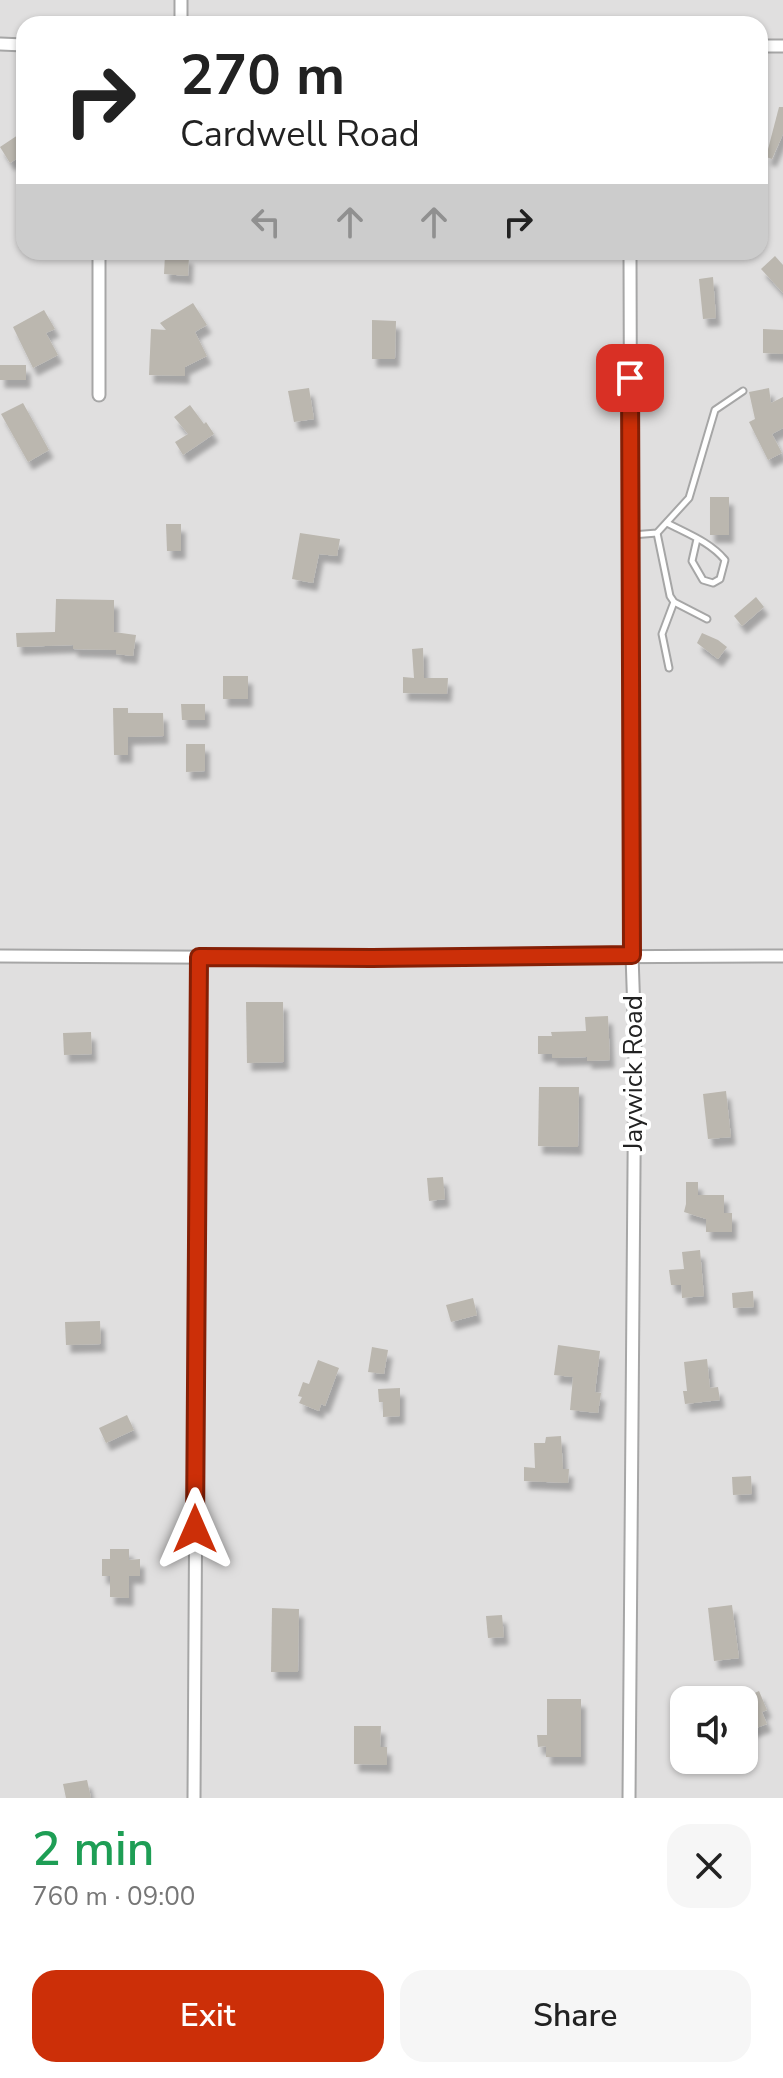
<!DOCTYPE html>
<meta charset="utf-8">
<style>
body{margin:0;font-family:"Nunito Sans",sans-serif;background:#f6f6f6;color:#222;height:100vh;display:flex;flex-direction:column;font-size:30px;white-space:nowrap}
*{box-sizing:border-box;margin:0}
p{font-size:26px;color:#767676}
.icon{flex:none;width:44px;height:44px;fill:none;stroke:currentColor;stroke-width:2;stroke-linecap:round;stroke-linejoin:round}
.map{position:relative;height:1798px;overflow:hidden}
.details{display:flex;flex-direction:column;background:#fff;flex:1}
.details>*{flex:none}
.hud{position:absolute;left:16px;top:16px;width:752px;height:244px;border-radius:24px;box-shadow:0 2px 6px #0004;background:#fff;color:#222;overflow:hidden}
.fabs{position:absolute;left:670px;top:1686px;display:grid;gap:16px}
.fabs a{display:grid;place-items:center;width:88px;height:88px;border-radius:16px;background:#fff;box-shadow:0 2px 6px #0004;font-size:40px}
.pin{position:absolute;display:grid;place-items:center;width:68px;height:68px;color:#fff;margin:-34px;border-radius:16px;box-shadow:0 4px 12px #0006}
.me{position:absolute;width:88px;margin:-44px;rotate:0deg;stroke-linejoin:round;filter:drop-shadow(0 0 6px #0008)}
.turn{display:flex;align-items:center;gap:28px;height:168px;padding:0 32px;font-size:36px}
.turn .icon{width:104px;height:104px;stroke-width:2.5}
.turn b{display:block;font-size:56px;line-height:68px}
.lanes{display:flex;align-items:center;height:76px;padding:0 32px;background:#0003;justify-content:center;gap:40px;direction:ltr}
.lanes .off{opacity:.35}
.round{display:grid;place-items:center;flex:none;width:84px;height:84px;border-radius:24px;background:#f6f6f6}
.overview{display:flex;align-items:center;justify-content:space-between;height:136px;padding:0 32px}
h1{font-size:48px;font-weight:600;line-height:60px;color:#1e9e55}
.action{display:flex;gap:16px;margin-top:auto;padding:16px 32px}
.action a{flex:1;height:92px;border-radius:24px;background:#cc2f08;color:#fff;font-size:32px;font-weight:600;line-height:92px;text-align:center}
.action a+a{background:#f6f6f6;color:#222}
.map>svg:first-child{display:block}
</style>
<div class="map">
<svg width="783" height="1798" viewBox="0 0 783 1798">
<defs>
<filter id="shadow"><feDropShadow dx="4.5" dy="8" stdDeviation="2" flood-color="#0004"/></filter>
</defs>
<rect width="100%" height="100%" fill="#f2f0e9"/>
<!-- residential -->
<path fill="#e0dfdf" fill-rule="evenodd" d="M0,0h783v1798h-783zM24,24h736v228h-736zM684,1700h60v60h-60z"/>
<!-- building -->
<g fill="#bbb7af" filter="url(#shadow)">
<path d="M779,107h4v27l-11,25 -6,-2z"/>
<path d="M24,131v23l-14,9 -10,-16z"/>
<path d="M165,255l24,1 -1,20 -24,-2z"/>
<path d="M775,256l8,9v28l-22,-24z"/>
<path d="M713,277l3,41 -13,1 -4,-40z"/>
<path d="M193,303l14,22 -12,7 12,24 -22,11v9l-36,-1 2,-46 15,1 -6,-7z"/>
<path d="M44,310l11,19 -9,4 12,22 -25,13 -20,-41z"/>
<path d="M372,320l24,1 -1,38h-23z"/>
<path d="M763,329l20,1v24l-20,-1z"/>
<rect x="0" y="365" width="26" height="15"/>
<path d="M309,388l5,31 -20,3 -6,-31z"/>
<path d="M769,388l2,15 12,-6v31l-11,6 10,19 -14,7 -19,-38 6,-3 -6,-27z"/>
<path d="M23,403l26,47 -21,12 -27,-48z"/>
<path d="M190,405l14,19 2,-2 8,12 -31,21 -8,-13 13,-8 -14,-17z"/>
<rect x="710" y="497" width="19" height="38"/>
<path d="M166,524h15v27h-14z"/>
<path d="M300,533l40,6 -3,17 -18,-2 -6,29 -21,-4z"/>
<path d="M756,597l8,10 -22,19 -8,-10z"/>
<path d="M56,599l58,1v32l22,3 -3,21 -17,-2v-4l-43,-1v-4l-56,2 -1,-14 39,-1z"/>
<path d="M702,633l16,7 9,7 -9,12 -21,-16z"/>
<path d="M423,648l1,30h24l-1,16 -44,-1v-16l11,1 -2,-29z"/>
<rect x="223" y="676" width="25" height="23"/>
<path d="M181,704h24v16h-23z"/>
<path d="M113,708h15v5h35l1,23 -36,1v18h-14z"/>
<path d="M186,744h19v27l-19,1z"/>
<path d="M246,1002h37l1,60 -37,1z"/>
<path d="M608,1016l2,44 -23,1v-4l-35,1v-4h-14v-18h14l-1,-4 35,-1 -1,-14z"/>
<path d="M91,1032l1,22 -28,1 -1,-22z"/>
<path d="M539,1087h40l-1,60 -40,-1z"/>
<path d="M726,1091l5,46 -23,2 -5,-45z"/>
<path d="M443,1177l2,22 -16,2 -2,-23z"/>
<path d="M686,1182h12v13h26v18h8v19h-26v-13l-22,-7 2,-8z"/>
<path d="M700,1250l4,46 -22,2 -1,-13h-10l-2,-15 15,-1 -2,-17z"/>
<path d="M753,1291l1,16 -21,1 -1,-15z"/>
<path d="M473,1298l4,17 -26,7 -5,-17z"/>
<path d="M100,1321l1,23 -35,1 -1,-23z"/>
<path d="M558,1345l42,6 -5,41 6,1 -3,20 -28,-3 3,-33 -19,-2z"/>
<path d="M372,1347l16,3 -4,24 -16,-2z"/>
<path d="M707,1359l3,29 8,-1 2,13 -35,4 -2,-13h4l-3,-29z"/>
<path d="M318,1360l21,8 -14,38 -4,-2 -2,7 -20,-8 3,-6 -4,-1 5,-14 6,2z"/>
<path d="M400,1388v28l-17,1v-15h-4l-1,-13z"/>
<path d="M127,1415l7,15 -28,13 -7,-15z"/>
<path d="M561,1436l2,33h6l-1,14 -44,-2v-14l11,1 -1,-25h11l1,-6z"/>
<path d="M751,1476l1,18 -19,1 -1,-18z"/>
<path d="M110,1549h19v11l11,-1v17h-11v22l-19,-1v-21h-8v-17h8z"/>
<path d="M732,1605l7,53 -25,3 -6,-53z"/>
<path d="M272,1608l27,1 -1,63h-27z"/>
<path d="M502,1615l2,22 -16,1 -2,-22z"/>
<path d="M759,1691l8,19 -5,2 5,12 -16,6 -7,-16v-16z"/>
<path d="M547,1699h34v58h-35v-11l-8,1 -1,-12h10z"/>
<path d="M354,1726h27l-1,21h7v18l-33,-1z"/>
<path d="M87,1780l4,18h-25l-3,-14z"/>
</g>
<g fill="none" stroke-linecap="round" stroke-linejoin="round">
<!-- service casing -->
<g stroke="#a6a6a6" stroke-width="9">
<g id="service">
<path d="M667,523c21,11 43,19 58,37l-5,19 -7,4 -10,-3 -11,-19 5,-22"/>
<path d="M657,533l13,63 4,6 33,17"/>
<path d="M632,535l25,-2 32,-35 26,-88 28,-19"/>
<path d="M669,668l-7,-34 12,-32"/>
</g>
</g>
<!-- minor casing -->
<g stroke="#a6a6a6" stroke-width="15">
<g id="minor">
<path d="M181,0v24"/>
<path d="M0,44l24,1"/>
<path d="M760,46h23"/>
<path d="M99,252v143"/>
<path d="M0,956l372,2 411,-2"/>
<path d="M194,1798l5,-841"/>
<path d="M629,1798l6,-755 -3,-88 -2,-703"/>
</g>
</g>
<!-- service -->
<use href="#service" stroke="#fff" stroke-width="5"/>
<!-- minor -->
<use href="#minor" stroke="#fff" stroke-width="11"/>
</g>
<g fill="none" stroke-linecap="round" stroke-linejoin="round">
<!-- route casing -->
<g stroke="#851f05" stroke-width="20">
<path id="route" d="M195,1529l4,-572 173,1 260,-3 -2,-577"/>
</g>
<!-- route -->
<use href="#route" stroke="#cc2f08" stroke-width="14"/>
</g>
<g text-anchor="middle" stroke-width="8" stroke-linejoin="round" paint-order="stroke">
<!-- street labels -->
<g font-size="26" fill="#222" stroke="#fff">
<text transform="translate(633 1073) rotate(-90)" y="9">Jaywick Road</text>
</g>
</g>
</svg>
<div class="fabs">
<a><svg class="icon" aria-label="sound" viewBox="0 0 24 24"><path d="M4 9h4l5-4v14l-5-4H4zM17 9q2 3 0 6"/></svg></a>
</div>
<div class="pin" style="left:630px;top:378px;background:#d93025"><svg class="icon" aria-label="arrive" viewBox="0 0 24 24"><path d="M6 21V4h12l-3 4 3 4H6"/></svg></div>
<svg class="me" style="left:195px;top:1529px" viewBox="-20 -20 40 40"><path d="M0-17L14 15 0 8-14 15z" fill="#cc2f08" stroke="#fff" stroke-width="4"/></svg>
<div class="hud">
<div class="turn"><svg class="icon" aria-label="right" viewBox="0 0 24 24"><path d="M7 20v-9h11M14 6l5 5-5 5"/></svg><div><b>270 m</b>Cardwell Road</div></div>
<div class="lanes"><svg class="icon off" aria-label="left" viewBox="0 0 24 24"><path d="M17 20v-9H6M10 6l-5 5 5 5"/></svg><svg class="icon off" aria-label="ahead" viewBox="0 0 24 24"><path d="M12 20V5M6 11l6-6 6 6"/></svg><svg class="icon off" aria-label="ahead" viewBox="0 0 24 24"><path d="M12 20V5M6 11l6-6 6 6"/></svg><svg class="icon" aria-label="right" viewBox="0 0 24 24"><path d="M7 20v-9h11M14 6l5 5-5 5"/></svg></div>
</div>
</div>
<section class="details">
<div class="overview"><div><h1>2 min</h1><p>760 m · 09:00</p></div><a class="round"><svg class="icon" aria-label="close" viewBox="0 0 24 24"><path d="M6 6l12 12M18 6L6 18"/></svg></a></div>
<div class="action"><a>Exit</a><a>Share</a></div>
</section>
